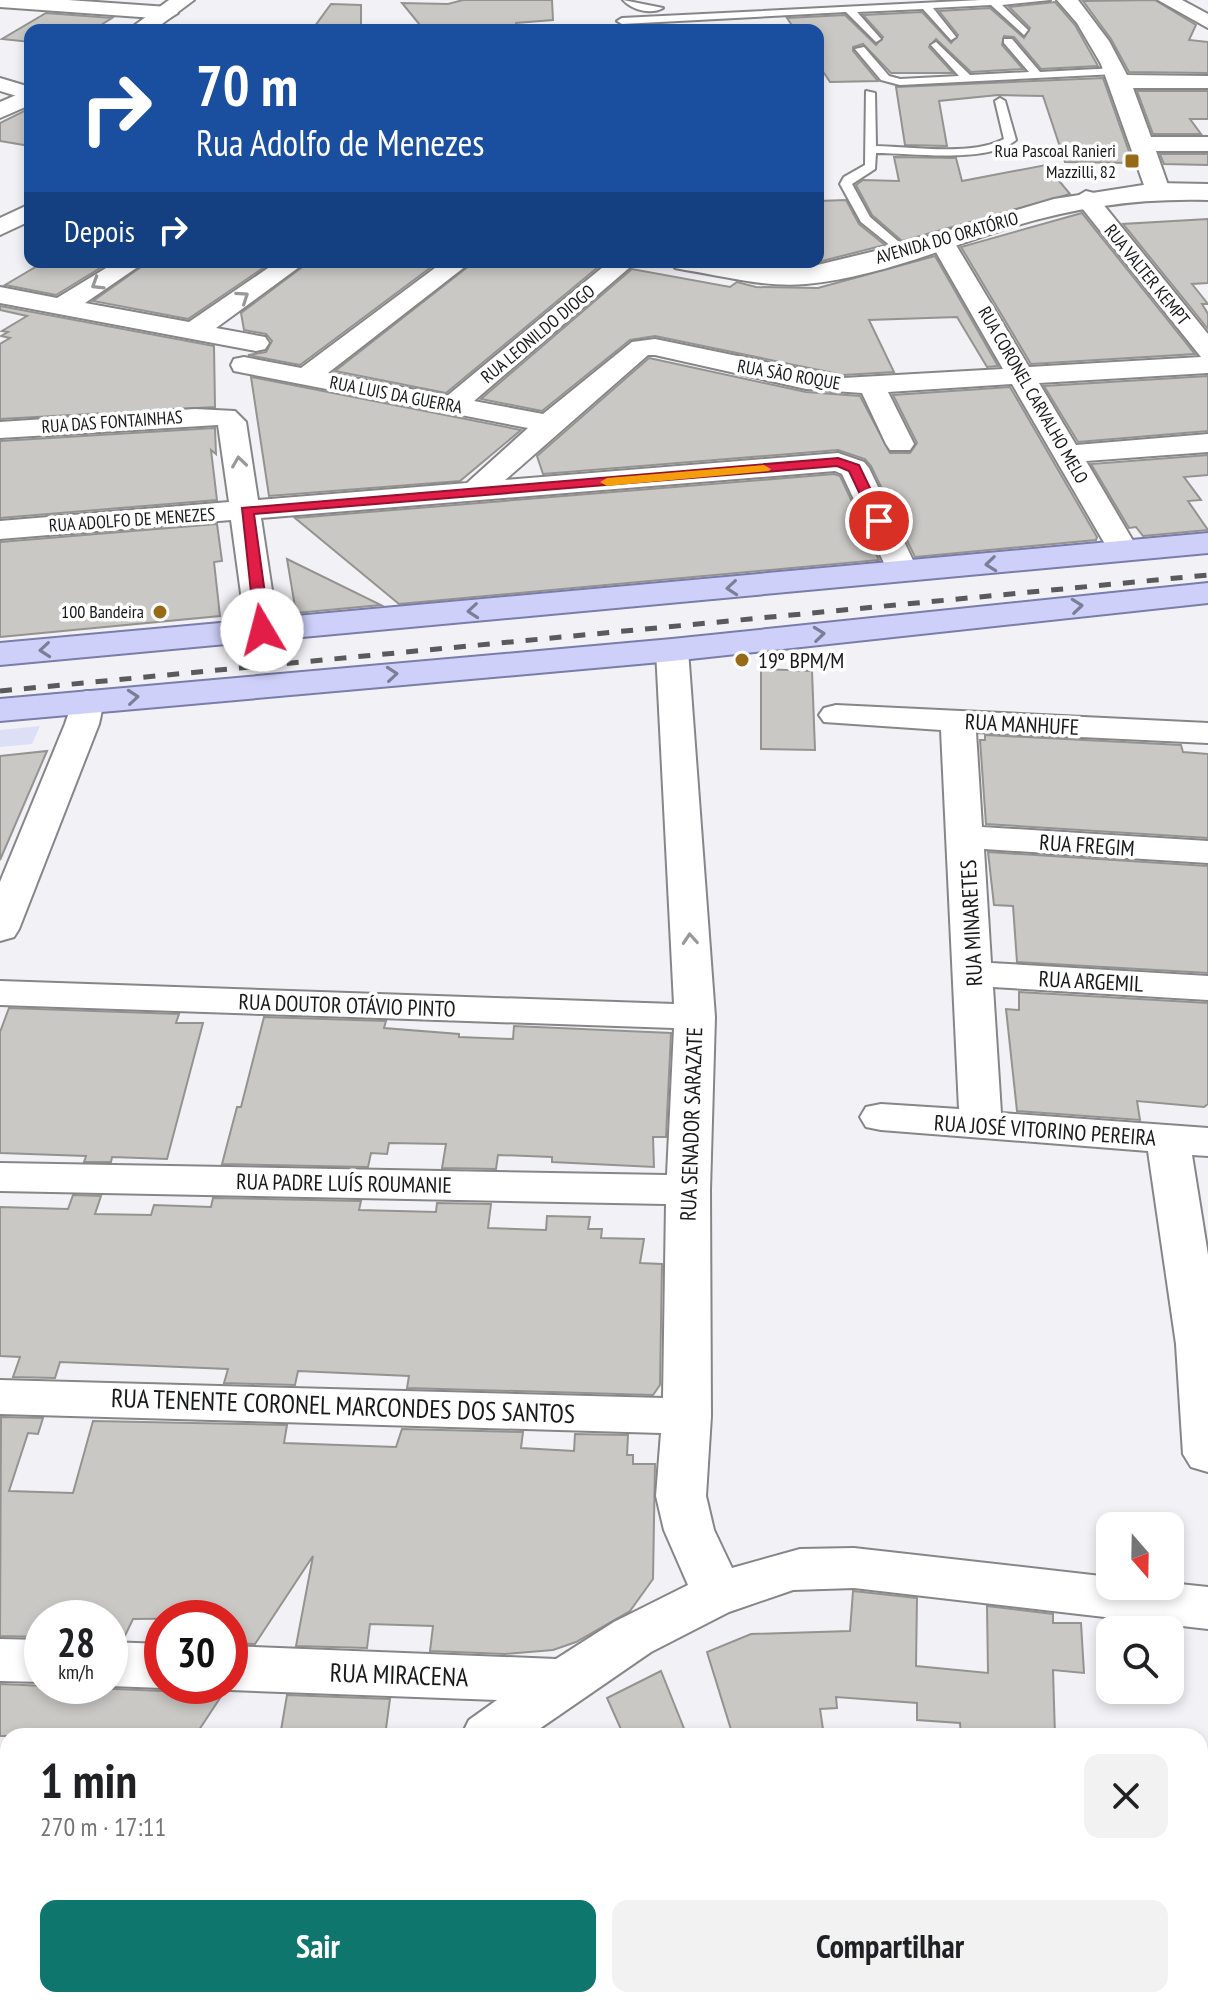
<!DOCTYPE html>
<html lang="pt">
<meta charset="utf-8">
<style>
body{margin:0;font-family:"PT Sans Narrow",sans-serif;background:#f2f2f2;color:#202124;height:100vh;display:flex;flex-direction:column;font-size:30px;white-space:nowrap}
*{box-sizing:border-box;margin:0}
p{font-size:26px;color:#757577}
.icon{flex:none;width:44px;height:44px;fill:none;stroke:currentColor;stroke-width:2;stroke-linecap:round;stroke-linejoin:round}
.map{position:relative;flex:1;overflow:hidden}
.details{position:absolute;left:0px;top:1728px;width:1208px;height:280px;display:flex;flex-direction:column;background:#fff;border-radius:24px 24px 0 0;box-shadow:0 4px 12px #0003}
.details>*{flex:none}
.hud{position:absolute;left:24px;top:24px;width:800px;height:244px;border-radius:16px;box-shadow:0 4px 12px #0003;background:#1a4fa0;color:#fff;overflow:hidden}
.needle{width:52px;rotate:160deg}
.tools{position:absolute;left:1096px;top:1512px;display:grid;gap:16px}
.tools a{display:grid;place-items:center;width:88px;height:88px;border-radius:16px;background:#fff;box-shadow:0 4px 12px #0003;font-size:40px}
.speed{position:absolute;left:24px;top:1600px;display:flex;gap:16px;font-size:40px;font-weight:700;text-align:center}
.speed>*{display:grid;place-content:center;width:104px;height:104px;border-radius:50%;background:#fff;box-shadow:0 4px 12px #0003;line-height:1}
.speed small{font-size:20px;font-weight:400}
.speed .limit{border:12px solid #d22;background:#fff;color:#111}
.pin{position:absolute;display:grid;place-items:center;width:68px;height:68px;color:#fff;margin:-34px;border:4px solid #fff;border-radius:50%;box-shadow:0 2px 8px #0007}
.me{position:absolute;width:88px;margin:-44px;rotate:352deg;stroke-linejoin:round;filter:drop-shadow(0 0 6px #0008)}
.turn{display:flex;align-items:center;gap:28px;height:168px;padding:0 40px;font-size:36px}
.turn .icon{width:104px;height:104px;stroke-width:2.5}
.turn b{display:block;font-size:56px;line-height:68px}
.then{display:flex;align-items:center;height:76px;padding:0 40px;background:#0003;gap:16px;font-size:30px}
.round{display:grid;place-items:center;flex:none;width:84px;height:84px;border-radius:16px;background:#f2f2f2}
.overview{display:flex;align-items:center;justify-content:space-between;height:136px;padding:0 40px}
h1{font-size:48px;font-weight:800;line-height:60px}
.primary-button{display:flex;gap:16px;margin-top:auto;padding:16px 40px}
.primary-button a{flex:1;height:92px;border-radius:16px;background:#0f766e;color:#fff;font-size:32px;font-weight:800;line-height:92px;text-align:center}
.primary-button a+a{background:#f2f2f2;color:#202124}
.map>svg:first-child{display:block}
</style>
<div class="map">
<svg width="1208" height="2008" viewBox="0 0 1208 2008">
<rect width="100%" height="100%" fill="#f2f2f6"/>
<!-- green -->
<g fill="#dddff7">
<path d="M40,726l-8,18 -32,3v-17z"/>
<path d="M474,2000h354l-12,8h-354z"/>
</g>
<!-- building -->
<g fill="#cac8c5" stroke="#959390" stroke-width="2">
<path d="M463,0h89l1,20 -37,3v7h-92l-22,-27 46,1z"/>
<path d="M1155,0l41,25 -7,15 19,2v31l-79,-1 -18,-33 -28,-38z"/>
<path d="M1055,2l20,23 23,41 -57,3 -27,-32 -10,-1 -2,9 21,24 -52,3 -35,-33 -7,8 24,26h-62l-28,-29 -10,3v4l25,30 -48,1 -12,-18v-34h-23l-8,-12 58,-3 31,30 7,-8 -20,-22 59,-3 29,31 7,-8 -19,-24 51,-3 34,30 6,-10 -21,-21z"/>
<path d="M331,4l30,1v25h-49z"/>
<path d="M46,13l66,5 -19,12h-63v12l-28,-3z"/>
<path d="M1103,78l30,85 -68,-1 -22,-66 -45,-1 -59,6 8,45 -42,-1 -9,-58z"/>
<path d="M1137,91h71v28h-18l11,15h-48z"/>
<path d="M30,108v38l-30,-5v-18z"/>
<path d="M1160,154h48v11l-44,-1z"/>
<path d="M894,157l62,1 6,23 84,-16 24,29 -168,47 -30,-26 -16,-30 7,-5 36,1z"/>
<path d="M846,200l13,24 26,21 -67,17v-61z"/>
<path d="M1082,213l113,141 -164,10 -70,-117z"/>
<path d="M1208,219v64l-16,1 16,20h-6l6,10v15l-85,-105z"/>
<path d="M935,256l63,110 -11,1 -30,-50 -88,3 25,52 -51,3 -188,-39 -25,4 -88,71 -61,-12 151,-130 98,18 7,-5 19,5 62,1z"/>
<path d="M44,262h66l-54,33 -51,-10z"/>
<path d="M148,262h124l-84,57 -95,-18z"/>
<path d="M309,262h129l-138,103 -52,-10 18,-3 6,-11 -6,-7 -22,-4 -3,-17z"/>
<path d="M474,262h111l12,6 -151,125 -111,-22z"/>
<path d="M0,306l214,40 1,61 -215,12v-75l10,-6 -9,-2 7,-4 -6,-1 25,-15 -27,-6z"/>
<path d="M649,358l157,34 54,4 30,57h20l7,-10 -24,-48 117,-8 87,150 -1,3 -181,17 -44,-91 -6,-7 -27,-9 -295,24 -6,-18z"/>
<path d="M1208,376v55l-130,11 -34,-56z"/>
<path d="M251,377l270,53 -61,51 -191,15z"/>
<path d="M215,428l1,26 -5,-4 6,50 -217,18v-77z"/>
<path d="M1208,455v20l-24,2 17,23 -13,1 20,29 -65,6 -7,-9 -7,1 -38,-64z"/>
<path d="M834,474l6,2 39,84 -480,44 -104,-86z"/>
<path d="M217,524l5,37 -8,1 6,54 -220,21v-95z"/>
<path d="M287,559l94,46 -85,8z"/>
<path d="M761,669l51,2 3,79 -54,-1z"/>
<path d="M985,735l196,10 2,7 25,2v84l-222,-14 -6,-84h5z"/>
<path d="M47,751l-47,109v-104z"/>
<path d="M988,852l220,14v107l-191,-11 -4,-56 -19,-1z"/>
<path d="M1019,992l189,11v101l-4,3 -67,-6 3,19 -123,-9 -11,-102 13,1z"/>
<path d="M9,1008l170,6 -3,9h27l-36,136 -55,-2 -1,5h-27l2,-6 -86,-3v-121z"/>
<path d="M264,1017l122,4 -2,7 75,6v3l54,2 1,-13 157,7 -5,104h-13l1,30 -102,-5v-5l-54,-2 -2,14 -54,-1 4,-24 -57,-1 -2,11 -16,-1 -3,14 -146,-3 15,-57h4z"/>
<path d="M73,1195l28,1 -6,18 56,1 3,-10 57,2 2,-9 148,3 -2,9 77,2 1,-9 54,1 -3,24 58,2 1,-14 43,1 -2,12h14l-1,9 43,1 -4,24 22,1 -2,121 -7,10 -246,-7 2,-12 -111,-5 -3,14 -71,-2 4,-14 -168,-7 -5,16 -42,-1 7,-20 -20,-1v-149l68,2z"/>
<path d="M1,1417l42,1 -5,16 -10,-1 -19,58 64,2 20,-72 194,4 -3,18 112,4 6,-18 121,3 -2,16 53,3 1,-17 53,1 -1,20h6v9h22l-2,115 -23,32 -54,31 -23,8 -48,4 -75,-3 3,-25 -63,-2 -3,24 -71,-2 17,-90 -58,88 -25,-1v-25l-97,1 -10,21 -13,-1v-21h-68v19l-42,-1z"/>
<path d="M853,1591l64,7 -1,68 72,7 -1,-67 66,8v9h28l3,50 -31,-3 2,66h-94l-1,-13 -43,-3v-17l-81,-6 1,11 -17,1 4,27h-91l-26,-84 44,-18 99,-3z"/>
<path d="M661,1671l26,65h-63l-17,-38z"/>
<path d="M0,1684l162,7 62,1 -29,44h-195z"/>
<path d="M287,1695l103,4 -5,37h-105z"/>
</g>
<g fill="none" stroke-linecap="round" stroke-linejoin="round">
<!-- service casing -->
<g stroke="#868689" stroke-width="4">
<g id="service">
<path d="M623,0l40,8c-12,7 -31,2 -40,-8z"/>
<path d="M981,0h69l-48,5 26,25 -4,5 -33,-30 -58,3 23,29 -5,3 -28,-31 -66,3 24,27 -5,3 -30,-30 -224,12 -5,-3 5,-3z"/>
<path d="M1004,39h8l28,33 76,-4 5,3 -5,3 -216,11 -19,-5 -26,-31 9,-2 25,29 11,3 59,-3 -28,-31 5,-3 34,33 59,-3 -25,-29z"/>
<path d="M866,91l9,2 1,53c36,1 97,10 128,-7l-9,-38 5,-3 5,3 11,39c-28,24 -104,13 -140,13l-1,16 -23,15 18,33 36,31v6l-4,1 -41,-33 -21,-38 4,-7 21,-12z"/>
</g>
</g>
<!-- minor casing -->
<g stroke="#868689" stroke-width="4">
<g id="minor">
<path d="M0,0h68l100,7 10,6 -10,6 -168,-12z"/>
<path d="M1057,0h21l31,41 18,34 81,1v12h-75l18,49h57v14h-52l13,37 -4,5h-16l-4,-5 -44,-124 -24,-41z"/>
<path d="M1158,0h24l26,14v14z"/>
<path d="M0,78l30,9v13l-30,-9z"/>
<path d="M1086,191l8,2 114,141v39l-169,10 37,62 132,-11v18l-122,9 53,90 -4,7h-22l-101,-174 -124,8 26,52 -4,6h-20l-4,-6 -24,-51 -56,-4 -151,-34h-7l-143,125 333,-27 26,9 5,6 50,105 -5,7h-22l-50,-106 -7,-3 -574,47 17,112 -5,7 -11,3 -11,-3 -5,-7 -15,-110 -231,19v-18l229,-19 -11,-77 -218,13v-16l195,-13 40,2 11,11 12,78 209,-17 61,-55 -284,-55 -10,-2 -3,-6 3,-6 10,-2 57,11 142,-106h28l-143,111 119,23 162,-134h27l-162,139 69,13 89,-72 23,-3 188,39 160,-9 -74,-129 12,-7 12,7 76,127 172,-10 -127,-159z"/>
<path d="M30,204v17l-30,14v-17z"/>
<path d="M116,262h29l-60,41 104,19 88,-60h29l-90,66 49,9 4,6 -4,6 -9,2 -256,-48v-16l57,11z"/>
<path d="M672,640l12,3 4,7 27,367 -5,173 1,226 -5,80 8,34 18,38 68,-19 54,-1 256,29v9h60v-3l38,4v42l-354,-41 -61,2 -64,22 -78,40 -122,84h-68l8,-16 28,-20 -267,-10 -11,-4h11v-40l326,13 58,-37 74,-37 -24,-55 -8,-34 5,-63 -661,-19v-34l663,18 3,-194 -666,-13v-28l667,12 7,-147 -674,-23v-24l674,23 -18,-354 4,-7z"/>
<path d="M87,691l12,3 5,7 -5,23 -80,205 -5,8 -14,4v-59l65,-158 10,-30z"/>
<path d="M836,705l372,18v20l-232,-11 6,95 226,14v22l-224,-14 7,114 217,13v24l-215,-13 8,126 207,15v28l-16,-1 16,100v217l-17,-5 -8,-13 -7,-110 -28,-193 -267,-21 -15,-3 -6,-10 6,-10 15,-3 78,5 -18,-379 -117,-8 -5,-7 5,-7z"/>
<path d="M0,1639l42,1v42l-42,-1z"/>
<path d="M110,1642l52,2v42h5l-5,2 -52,-2z"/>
<path d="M0,1960h8v40h24l-3,6 -29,2z"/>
<path d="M66,2000h70l-3,8h-70z"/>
</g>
</g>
<!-- secondary casing -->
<g stroke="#868689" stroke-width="4">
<g id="secondary">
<path d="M169,0h25l-40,30h-26z"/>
<path d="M30,89v16l-30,13v-16z"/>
<path d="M1156,183l52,1v16c-69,-2 -132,7 -197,27 -66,21 -136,51 -205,57 -40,4 -82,-8 -121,-14l-10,-2 -4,-6h66l68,6 91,-22 158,-47z"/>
</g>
</g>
<!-- primary casing -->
<g stroke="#7a7ca9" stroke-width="4">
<g id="primary">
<path d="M1208,533v20l-1208,112v-22z"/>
<path d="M1208,583v20l-536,58 -672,60v-22l672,-60z"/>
</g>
</g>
<!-- service -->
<use href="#service" fill="#fff" fill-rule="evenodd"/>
<!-- minor -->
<use href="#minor" fill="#fff" fill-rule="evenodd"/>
<!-- secondary -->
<use href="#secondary" fill="#fff" fill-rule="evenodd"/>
<!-- primary -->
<use href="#primary" fill="#ced0fa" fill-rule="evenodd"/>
<!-- rail -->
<path stroke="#595a5b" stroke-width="5" stroke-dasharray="12 12" stroke-linecap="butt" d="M0,691l1208,-116"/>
</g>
<!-- one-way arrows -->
<defs><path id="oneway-chevron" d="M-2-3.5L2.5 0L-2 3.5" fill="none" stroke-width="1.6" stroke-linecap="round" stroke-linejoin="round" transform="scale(2)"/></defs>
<g stroke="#979898">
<use href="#oneway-chevron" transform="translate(97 284) rotate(148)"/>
<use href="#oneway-chevron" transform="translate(243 297) rotate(-34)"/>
<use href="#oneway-chevron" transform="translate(239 462) rotate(-98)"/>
<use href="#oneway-chevron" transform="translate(690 939) rotate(-94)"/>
</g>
<g stroke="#7c7e95">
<use href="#oneway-chevron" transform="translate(991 564) rotate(174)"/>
<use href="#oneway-chevron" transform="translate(732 588) rotate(175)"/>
<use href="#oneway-chevron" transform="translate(1077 606) rotate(-6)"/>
<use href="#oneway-chevron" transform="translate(473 611) rotate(175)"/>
<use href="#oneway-chevron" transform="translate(819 634) rotate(-6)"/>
<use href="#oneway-chevron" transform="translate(45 650) rotate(175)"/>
<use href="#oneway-chevron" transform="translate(392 674) rotate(-5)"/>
<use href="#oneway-chevron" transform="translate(133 697) rotate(-5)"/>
</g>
<!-- route -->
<path fill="#e11d48" stroke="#92132f" stroke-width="2" d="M838,458l21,7 27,56 -2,3h-10l-25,-53 -12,-5 -583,48 16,116 -8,5 -7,-5 -13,-122z"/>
<!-- slow -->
<path fill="#f59e0b" d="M764,465l7,4 -2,2 -162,15 -7,-4 7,-4z"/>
<!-- markers -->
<g fill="#976a18" stroke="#fff" stroke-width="3">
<rect x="1124" y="153" width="16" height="16" rx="4"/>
<circle cx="160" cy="612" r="8"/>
<circle cx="742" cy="660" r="8"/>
</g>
<g text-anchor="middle" stroke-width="7" stroke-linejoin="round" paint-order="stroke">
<!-- far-poi labels -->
<g font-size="18" fill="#18191a" stroke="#fff" text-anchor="end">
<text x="1116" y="157">Rua Pascoal Ranieri<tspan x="1116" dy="21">Mazzilli, 82</tspan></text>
<text x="144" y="618">100 Bandeira</text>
</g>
<!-- far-street labels -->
<g font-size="18" fill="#18191a" stroke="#fff">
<text transform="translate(947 238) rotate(-16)" y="6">AVENIDA DO ORATÓRIO</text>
<text transform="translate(1147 275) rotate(51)" y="6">RUA VALTER KEMPT</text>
<text transform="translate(538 334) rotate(-40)" y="6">RUA LEONILDO DIOGO</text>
<text transform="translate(789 375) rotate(10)" y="6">RUA SÃO ROQUE</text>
<text transform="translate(396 395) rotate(11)" y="6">RUA LUIS DA GUERRA</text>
<text transform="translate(1033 395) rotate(60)" y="6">RUA CORONEL CARVALHO MELO</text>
<text transform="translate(112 422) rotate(-4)" y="6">RUA DAS FONTAINHAS</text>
<text transform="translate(132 520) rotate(-4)" y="6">RUA ADOLFO DE MENEZES</text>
</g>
<!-- poi labels -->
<g font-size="22" fill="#18191a" stroke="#fff" text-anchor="start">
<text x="758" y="668">19º BPM/M</text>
</g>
<!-- street labels -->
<g font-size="22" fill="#18191a" stroke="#fff">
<text transform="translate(1022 724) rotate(3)" y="8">RUA MANHUFE</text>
<text transform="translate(1087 845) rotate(4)" y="8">RUA FREGIM</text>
<text transform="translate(971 923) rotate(-93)" y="8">RUA MINARETES</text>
<text transform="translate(1091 981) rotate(3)" y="8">RUA ARGEMIL</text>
<text transform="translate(347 1005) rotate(2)" y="8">RUA DOUTOR OTÁVIO PINTO</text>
<text transform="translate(691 1124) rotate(-88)" y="8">RUA SENADOR SARAZATE</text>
<text transform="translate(1045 1130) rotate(4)" y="8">RUA JOSÉ VITORINO PEREIRA</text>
<text transform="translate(344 1183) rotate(1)" y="8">RUA PADRE LUÍS ROUMANIE</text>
</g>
<!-- near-street labels -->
<g font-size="26" fill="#18191a" stroke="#fff">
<text transform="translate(343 1406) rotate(2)" y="9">RUA TENENTE CORONEL MARCONDES DOS SANTOS</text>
<text transform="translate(399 1675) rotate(2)" y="9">RUA MIRACENA</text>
</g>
</g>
</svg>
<div class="tools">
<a><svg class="needle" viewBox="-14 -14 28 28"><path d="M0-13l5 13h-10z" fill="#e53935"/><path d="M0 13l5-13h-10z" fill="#757577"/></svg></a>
<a><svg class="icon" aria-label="search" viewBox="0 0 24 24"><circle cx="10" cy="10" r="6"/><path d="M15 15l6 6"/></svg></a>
</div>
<div class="speed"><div>28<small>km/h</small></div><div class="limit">30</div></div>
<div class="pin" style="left:879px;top:521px;background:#d93025"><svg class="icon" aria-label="arrive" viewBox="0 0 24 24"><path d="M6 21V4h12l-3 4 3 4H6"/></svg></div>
<svg class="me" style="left:262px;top:630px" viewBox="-20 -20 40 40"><circle r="19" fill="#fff"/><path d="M0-13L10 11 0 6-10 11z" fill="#e11d48"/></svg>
<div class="hud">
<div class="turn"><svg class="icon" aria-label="right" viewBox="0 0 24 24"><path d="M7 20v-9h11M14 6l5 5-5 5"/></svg><div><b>70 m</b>Rua Adolfo de Menezes</div></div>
<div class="then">Depois<svg class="icon" aria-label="right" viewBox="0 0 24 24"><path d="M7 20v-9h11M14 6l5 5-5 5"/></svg></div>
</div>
<section class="details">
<div class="overview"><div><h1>1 min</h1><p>270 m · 17:11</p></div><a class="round"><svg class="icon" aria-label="close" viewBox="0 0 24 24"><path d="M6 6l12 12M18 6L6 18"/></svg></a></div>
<div class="primary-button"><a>Sair</a><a>Compartilhar</a></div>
</section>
</div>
